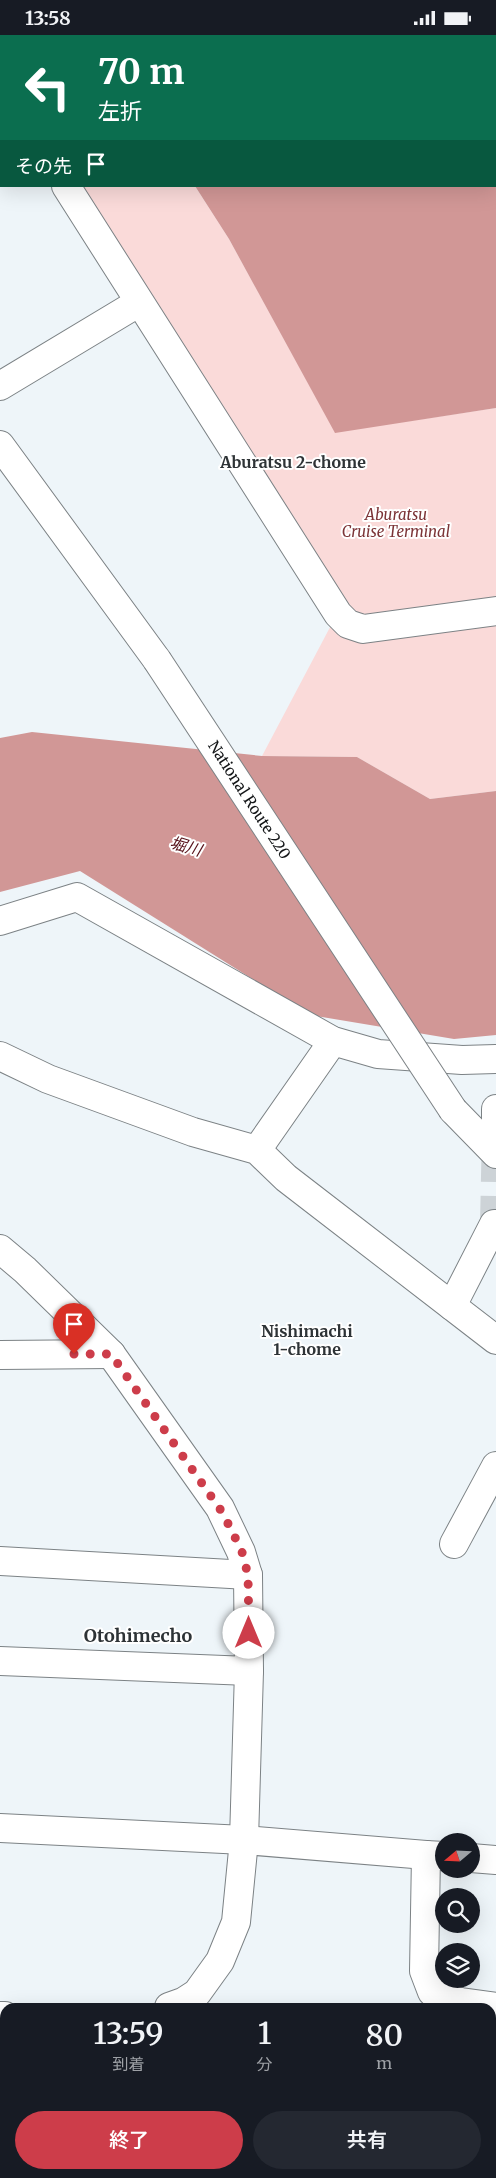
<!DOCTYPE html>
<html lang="ja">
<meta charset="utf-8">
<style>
body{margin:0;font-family:Merriweather,"Noto Sans JP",serif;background:#242831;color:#f1f3f6;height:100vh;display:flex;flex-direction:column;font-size:19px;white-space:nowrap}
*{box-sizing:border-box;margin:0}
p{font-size:16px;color:#9ea1a6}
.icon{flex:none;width:28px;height:28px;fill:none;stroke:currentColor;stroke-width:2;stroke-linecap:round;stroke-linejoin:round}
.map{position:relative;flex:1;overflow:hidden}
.panel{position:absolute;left:0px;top:1968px;width:496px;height:176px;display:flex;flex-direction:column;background:#171b24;border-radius:15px 15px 0 0;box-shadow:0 5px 20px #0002}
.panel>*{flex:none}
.hud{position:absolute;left:0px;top:0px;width:496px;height:152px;box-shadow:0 5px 20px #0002;background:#0b6e4f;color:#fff;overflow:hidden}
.needle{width:32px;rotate:251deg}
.fabs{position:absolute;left:435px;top:1798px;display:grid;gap:10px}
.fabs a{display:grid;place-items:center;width:45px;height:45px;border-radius:50%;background:#171b24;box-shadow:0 5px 20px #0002;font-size:25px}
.pin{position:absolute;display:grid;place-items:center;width:42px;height:42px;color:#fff;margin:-51px -21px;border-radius:50% 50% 50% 0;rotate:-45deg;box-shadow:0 0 5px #0007}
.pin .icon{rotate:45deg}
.me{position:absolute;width:55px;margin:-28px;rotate:0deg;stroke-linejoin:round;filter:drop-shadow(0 0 4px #0008)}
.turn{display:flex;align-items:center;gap:18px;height:105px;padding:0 15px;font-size:22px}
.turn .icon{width:65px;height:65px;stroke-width:2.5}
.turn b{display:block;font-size:35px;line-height:42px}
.then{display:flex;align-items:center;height:48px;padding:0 15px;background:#0003;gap:10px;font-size:19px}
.eta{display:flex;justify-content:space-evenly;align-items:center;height:85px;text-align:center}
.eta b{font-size:30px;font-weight:600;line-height:35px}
.cta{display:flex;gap:10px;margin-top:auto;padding:10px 15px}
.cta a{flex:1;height:58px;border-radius:30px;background:#cd3d4a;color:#fff;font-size:20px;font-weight:600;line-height:58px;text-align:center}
.cta a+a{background:#242831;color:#f1f3f6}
.status{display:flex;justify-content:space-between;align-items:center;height:35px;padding:0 25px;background:#171b24;direction:ltr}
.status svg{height:14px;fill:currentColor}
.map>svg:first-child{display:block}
</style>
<div class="status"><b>13:58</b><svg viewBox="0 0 49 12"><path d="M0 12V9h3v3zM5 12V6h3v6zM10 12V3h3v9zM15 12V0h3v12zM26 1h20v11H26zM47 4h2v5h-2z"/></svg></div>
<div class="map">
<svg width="496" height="2143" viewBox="0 0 496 2143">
<rect width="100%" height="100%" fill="#eef5f9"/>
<!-- green -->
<path fill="#fadad9" d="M66,151h129l34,53 106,193 161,-24v383l-66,8 -73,-42 -95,-1 75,-142z"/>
<!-- water -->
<g fill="#d19796">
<path d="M98,0h398v373l-161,25 -106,-194 -34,-53h300v-150z"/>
<path d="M32,697l230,24 95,1 73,42 66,-8v244l-42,4 -144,-24 -230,-144 -80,21v-154z"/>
</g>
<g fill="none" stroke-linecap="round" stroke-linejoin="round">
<!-- minor-tunnel -->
<path stroke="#cdd3d7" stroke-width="28" stroke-dasharray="28 14" stroke-linecap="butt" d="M494,1189l2,-94"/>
<!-- minor casing -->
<g stroke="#7c8285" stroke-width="30">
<g id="minor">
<path d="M0,46l1,2"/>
<path d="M66,151l272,428 10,10 15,5 133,-18"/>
<path d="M0,351l138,-83"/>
<path d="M0,886l77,-24 256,144 45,13 84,6 34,-1"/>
<path d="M0,1021l48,23 145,53 64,18 29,28 210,162"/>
<path d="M496,1086v-12"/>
<path d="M257,1115l76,-109"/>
<path d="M0,1214l25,21 86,84 109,154 21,44 7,23 1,96 -5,169 -8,82 -16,39 -23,32 -14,9 -14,5"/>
<path d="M452,1271l42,-82"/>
<path d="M0,1320l111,-1"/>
<path d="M454,1509l42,-78"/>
<path d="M0,1526l248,14"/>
<path d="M0,1626l249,10"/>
<path d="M0,1793l244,12 182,15"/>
<path d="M444,1821l-18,-1 -2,116 8,21 6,5 23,5 35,5"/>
<path d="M471,1823l25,2"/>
<path d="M0,1981h5"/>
<path d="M354,2139l2,4"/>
<path d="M160,2143l6,-4"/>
</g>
</g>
<!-- highway casing -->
<g stroke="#7c8285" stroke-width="30">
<g id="highway">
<path d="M0,410l157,215"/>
<path d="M453,1075l43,44"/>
</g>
</g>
<!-- minor -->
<use href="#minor" stroke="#fff" stroke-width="28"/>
<!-- highway -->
<use href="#highway" stroke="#fff" stroke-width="28"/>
<!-- highway-bridge casing -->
<g stroke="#7c8285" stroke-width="30" stroke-linecap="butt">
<path id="highway-bridge" d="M157,625l296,450"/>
</g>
<!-- highway-bridge -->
<use href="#highway-bridge" stroke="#fff" stroke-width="28"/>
</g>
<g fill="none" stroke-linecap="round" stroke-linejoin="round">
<!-- route -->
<path stroke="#cd3d4a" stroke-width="9" stroke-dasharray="0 16.2" d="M74,1319h37l109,155 11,20 11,23 6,23 1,58"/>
</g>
<g text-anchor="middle" stroke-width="4" stroke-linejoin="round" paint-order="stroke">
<!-- park labels -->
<g font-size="15" font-style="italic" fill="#7c3437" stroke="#fff">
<text x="396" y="485">Aburatsu<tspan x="396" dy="17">Cruise Terminal</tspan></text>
</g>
<!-- street labels -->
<g font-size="15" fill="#131517" stroke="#fff">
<text transform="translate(249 765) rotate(57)" y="5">National Route 220</text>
</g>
<!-- neighbourhood labels -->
<g font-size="16" font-weight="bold" fill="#2e3336" stroke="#fff">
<text x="293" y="433">Aburatsu 2-chome</text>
<text x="307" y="1302">Nishimachi<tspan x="307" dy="18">1-chome</tspan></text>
</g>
<!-- water labels -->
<g font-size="16" font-style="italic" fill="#561018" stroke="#fff">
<text transform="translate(186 811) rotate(16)" y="6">堀川</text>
</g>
<!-- quarter labels -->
<g font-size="18" font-weight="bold" fill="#2e3336" stroke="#fff">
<text x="138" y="1607">Otohimecho</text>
</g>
</g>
</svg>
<div class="fabs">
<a><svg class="needle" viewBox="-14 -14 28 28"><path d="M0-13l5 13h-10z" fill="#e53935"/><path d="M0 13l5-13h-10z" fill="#9ea1a6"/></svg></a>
<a><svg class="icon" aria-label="search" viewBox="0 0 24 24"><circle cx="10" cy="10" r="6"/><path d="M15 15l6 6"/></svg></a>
<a><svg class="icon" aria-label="layers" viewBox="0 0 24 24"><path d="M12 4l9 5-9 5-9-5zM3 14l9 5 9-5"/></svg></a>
</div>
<div class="pin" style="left:74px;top:1319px;background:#d93025"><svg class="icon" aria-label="arrive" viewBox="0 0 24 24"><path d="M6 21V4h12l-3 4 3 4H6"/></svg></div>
<svg class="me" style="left:249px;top:1598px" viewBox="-20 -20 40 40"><circle r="19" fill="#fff"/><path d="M0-13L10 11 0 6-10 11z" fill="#cd3d4a"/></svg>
<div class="hud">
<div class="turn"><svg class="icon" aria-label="left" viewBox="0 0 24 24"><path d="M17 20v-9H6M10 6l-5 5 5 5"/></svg><div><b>70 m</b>左折</div></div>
<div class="then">その先<svg class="icon" aria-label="arrive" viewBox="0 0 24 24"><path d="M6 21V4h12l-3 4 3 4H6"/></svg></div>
</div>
<section class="panel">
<div class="eta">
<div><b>13:59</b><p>到着</p></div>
<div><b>1</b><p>分</p></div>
<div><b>80</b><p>m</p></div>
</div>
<div class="cta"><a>終了</a><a>共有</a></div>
</section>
</div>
